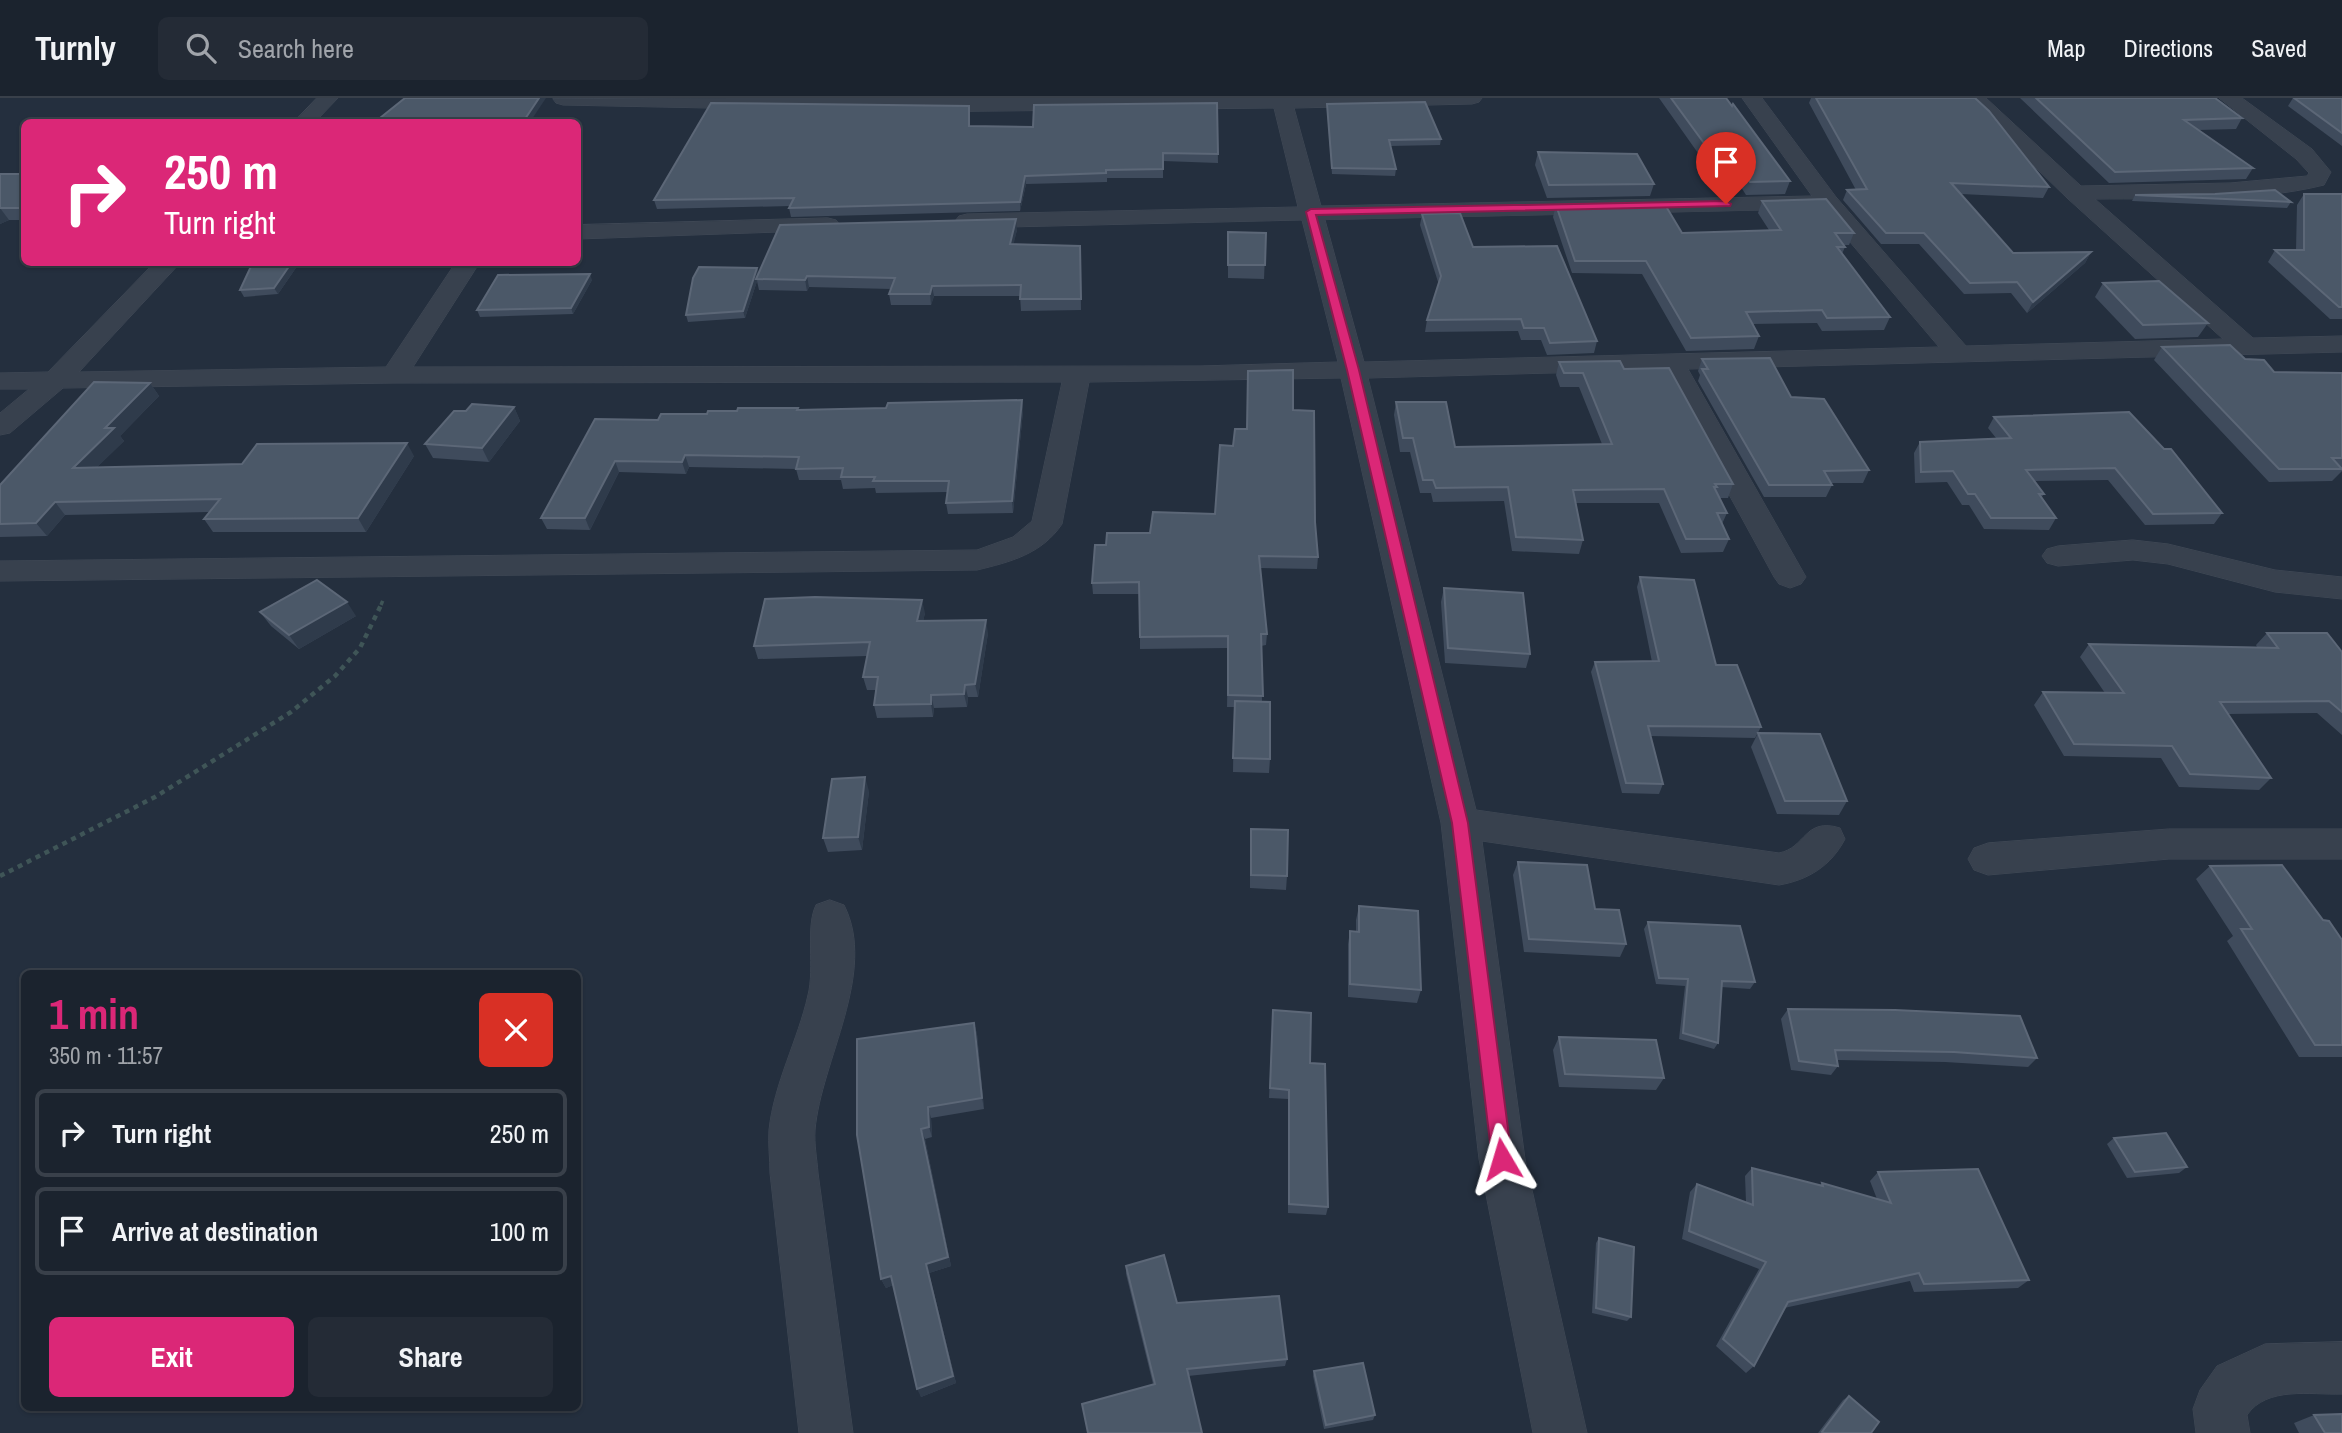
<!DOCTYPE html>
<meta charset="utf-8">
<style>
body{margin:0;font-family:"Archivo Narrow",sans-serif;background:#242b36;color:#f1f3f6;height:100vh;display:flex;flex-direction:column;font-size:26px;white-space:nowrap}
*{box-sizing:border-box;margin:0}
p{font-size:23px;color:#a0a4aa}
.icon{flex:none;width:38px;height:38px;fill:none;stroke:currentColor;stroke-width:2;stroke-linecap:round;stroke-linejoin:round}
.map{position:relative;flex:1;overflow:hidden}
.drawer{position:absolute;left:21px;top:872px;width:560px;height:441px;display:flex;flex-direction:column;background:#1b232e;border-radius:10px;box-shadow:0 2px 5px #0004,0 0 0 2px #39404a}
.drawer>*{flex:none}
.guide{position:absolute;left:21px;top:21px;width:560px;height:147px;border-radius:10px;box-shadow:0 2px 5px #0004,0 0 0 2px #39404a;background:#db2777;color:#fff;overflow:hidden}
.pin{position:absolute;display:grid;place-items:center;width:60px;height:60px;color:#fff;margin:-72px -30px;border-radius:50% 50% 50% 0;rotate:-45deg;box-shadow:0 0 7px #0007}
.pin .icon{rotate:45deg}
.me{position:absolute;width:77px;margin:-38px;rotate:353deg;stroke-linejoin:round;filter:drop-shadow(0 0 5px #0008)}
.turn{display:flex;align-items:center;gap:24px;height:147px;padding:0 28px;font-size:32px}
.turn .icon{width:91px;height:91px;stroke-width:2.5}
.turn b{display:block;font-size:49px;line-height:60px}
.round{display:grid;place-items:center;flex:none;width:74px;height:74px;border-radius:10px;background:#242b36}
.summary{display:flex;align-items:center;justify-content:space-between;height:119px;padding:0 28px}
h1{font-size:42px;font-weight:700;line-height:52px;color:#db2777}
.button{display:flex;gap:14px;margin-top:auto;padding:14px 28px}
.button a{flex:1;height:80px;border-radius:10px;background:#db2777;color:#fff;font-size:28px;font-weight:700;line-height:80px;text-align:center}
.button a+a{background:#242b36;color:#f1f3f6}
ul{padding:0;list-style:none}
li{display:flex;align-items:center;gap:21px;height:88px;margin:0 14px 10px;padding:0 14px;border:4px solid #39404a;border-radius:10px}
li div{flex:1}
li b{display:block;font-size:26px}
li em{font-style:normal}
header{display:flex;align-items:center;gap:42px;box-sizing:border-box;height:98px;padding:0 35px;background:#1b232e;border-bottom:2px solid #39404a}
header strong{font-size:33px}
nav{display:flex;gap:38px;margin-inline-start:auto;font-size:24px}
.search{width:490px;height:63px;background:#242b36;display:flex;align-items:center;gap:18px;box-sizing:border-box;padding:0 24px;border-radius:10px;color:#a0a4aa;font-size:26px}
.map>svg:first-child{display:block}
</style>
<header>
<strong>Turnly</strong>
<div class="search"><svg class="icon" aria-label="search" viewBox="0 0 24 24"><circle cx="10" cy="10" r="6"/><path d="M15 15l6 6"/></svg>Search here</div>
<nav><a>Map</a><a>Directions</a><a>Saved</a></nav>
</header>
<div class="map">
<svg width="2342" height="1335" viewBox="0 0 2342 1335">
<rect width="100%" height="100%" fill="#242f3e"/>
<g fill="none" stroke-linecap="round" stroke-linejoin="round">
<!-- street casing -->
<g stroke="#414a57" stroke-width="1">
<g id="street">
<path d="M317,0h21l-23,24h-21z"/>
<path d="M732,0h750l-3,4 -7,2 -178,4 27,98 491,-10 -70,-98h20l74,99 130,149 257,-7 -156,-141 -103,-100h22l95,88 149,-3 77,-7 2,-3 -13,-14 -77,-61h23l70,51 19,23 -7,13c-73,18 -153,13 -229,14l158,139 89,-2v16l-654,17 118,208 -5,7 -11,4 -11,-4 -5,-7 -113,-207 -293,8 108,432 303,43c27,-5 25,-36 61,-25l5,11c-14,27 -37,41 -66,46l-297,-44 43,318 62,274h-54l-54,-274 -38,-336 -100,-445 -252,4 -27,142c-20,30 -52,38 -85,46l-977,11v-20l977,-11 36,-13 19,-16 30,-139 -668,1 -331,5 -53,45 -10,2v-22l29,-24h-29v-16l48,-1 107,-110h26l-102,110 307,-5 70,-105h24l-67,105 787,-1 138,-4 -36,-142 -335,8 -8,-2 -4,-5 4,-5 8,-2 331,-7 -24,-99 -370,4 -341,-7 -7,-2 -3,-4zM1822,111l117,138 -575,15 -39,-142z"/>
<path d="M828,120l8,2 4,5 -4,5 -258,9v-14z"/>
<path d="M2133,442l35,4 107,26 67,7v22l-67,-7 -107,-28 -35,-4 -75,6 -11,-3 -5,-7 5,-7 11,-3z"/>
<path d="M2169,731h173v30h-173l-181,16 -14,-5 -6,-11 6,-11 14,-5z"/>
<path d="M830,802l14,5c34,67 -23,156 -29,225 -1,14 2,29 3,43l35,260h-54l-29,-260c0,-14 -2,-29 -1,-43 5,-47 29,-90 39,-135 7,-27 -3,-68 8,-90z"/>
<path d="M2342,1244v52c-32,1 -75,-8 -95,21l3,18h-54l-3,-24 7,-19 17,-24 48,-22z"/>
</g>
</g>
<!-- path-far1 -->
<path stroke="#3f5557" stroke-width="3.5" stroke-dasharray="4.5 4.5" stroke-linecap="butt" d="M381,507l2,-5"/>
<!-- path -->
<path stroke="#3f5557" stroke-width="4.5" stroke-dasharray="5 5" stroke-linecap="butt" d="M0,778l155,-79 136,-85 44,-36 25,-28 22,-45"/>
<!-- street -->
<use href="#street" fill="#38414e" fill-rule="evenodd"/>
</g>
<!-- wall -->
<g fill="#3f4b5c">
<path d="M1659,0h67l64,83 -5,13 -39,1 -21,-33 -20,1z"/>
<path d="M1811,0h164l74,89 -6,11 -82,-4 52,59 78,-1 -6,11 -58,50 -16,-20 -47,1 -45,-50h-38l-38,-44 4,-10h9l-47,-87z"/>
<path d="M2020,0h195l27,20 -6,11 -38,1 55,38 -7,11 -137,4z"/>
<path d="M2293,0h49v48l-54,-40z"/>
<path d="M1217,5l1,60 -55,-2v17h-56v4l-81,2 -6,27 -229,6 -2,-9 1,-2 -133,3 -3,-9 316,-86v12l63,1z"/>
<path d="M1327,6l114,35 -1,6 -50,1 6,23 -1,7 -63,-2 -5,-64z"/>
<path d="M1538,54l116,32 -4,12 -103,2 -12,-33z"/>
<path d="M0,76h24v46h-15l-9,4z"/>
<path d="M2304,96h38v125h-12l-62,-57 7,-12h21l1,-45z"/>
<path d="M2135,97l156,7 -4,6 -155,-7z"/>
<path d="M1762,103l92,32 -5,12h-5l1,2 -3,7 48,63 -6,13 -62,1 -5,-8 -64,1 6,12 -5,13 -68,2 -44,-77 -70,-1 -19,-56 3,-12 126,28 87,-3 -11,-17z"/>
<path d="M1422,116l51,33 124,94 -3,12 -47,2 -6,-15h-20l-3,-9 -93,1 2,-12 12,-35 -19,-60z"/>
<path d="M1017,132l-4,14 67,2 1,64 -60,1 -1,-15h-86l-3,9h-40l-2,-11 2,-5 -82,-2 -2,4 -48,-1 -2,-9 -12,37 -57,4 -2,-7 71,-47 2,6z"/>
<path d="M1228,134l38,1 -2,46 -36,-1z"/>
<path d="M253,164h47l-22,32 -34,3 -4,-7z"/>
<path d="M592,182l-19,34 -93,3 -3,-7z"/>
<path d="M2103,185l105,40 -10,14 -63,2 -40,-42z"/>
<path d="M2162,249l83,12 29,13 68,1v98l-10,10 -63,1 -115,-122z"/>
<path d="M1702,261l89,38 78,73 -6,13h-32l1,2 -6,12h-62l-66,-116 2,-6 -2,-4z"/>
<path d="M1559,264l65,7 109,115 -5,14h-9l8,15 -5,11 7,15 -6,13 -42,1 -22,-50h-84l8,37 -4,14 -67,-3 -8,-50 -71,1 -2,-9h-11l-10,-41h-10l-6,-37 2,-13 59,45 147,-3 -23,-57h-19l-4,-12z"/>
<path d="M150,285l9,13 -39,40 4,5 -27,26 145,-3 172,-8 -48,76h-153l-9,-13 5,-7 -144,3 -18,21 -47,1v-52z"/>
<path d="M1022,302l1,11 -10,102 -65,1 -2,-11 2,-11 -72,1 -1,-5 -32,1 -2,-9h-42l-3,-11 -107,-2 -3,7 -67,-2 -29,58 -43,-1 -6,-11 117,-98 79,-9 61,-3v2l88,-2z"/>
<path d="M514,309l6,14 -31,41 -56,-4 -8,-14 41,-33z"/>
<path d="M1293,312l22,112 3,35 -1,12 -57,-1 7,66 -1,11 -5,1 1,56 8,57 -1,14 -36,-1 1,-65h-7l1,-59 -88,1v-55h-47l-1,-11 14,-38 109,-31 18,-68 13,-17z"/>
<path d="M1994,319l228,96 -8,11 -69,1 -37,-45 -74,1 10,13 -3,4 15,20 -7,12 -65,-1 -15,-24h-7l-15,-23 -32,1 -1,-30 6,-11 76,-4 -8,-10z"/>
<path d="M1640,479l76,88 45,62 -6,11 -105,-2 13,48 -4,10 -37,-1 -31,-121 4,-10h57l-15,-75z"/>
<path d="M1444,490l86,66 -4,14 -81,-5 -4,-61z"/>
<path d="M260,514l96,4 -57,33 -28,-23z"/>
<path d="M925,515l-2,8 65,12 -10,64h-10l-1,10 -33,1 -1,9 -56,1 -3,-13 2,-15h-9l-4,-13 4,-21 -109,3 -4,-13z"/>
<path d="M2267,535l75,19v83l-25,-22 -89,1 43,64 -12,12 -80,-3 -18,-29 -97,-2 -30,-51 9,-13 62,1 -25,-36 9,-13 168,3 -1,-2z"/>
<path d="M1758,635l89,68 -8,14 -62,-1 -26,-67z"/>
<path d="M869,693l-7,59 -34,2 -5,-14z"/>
<path d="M1251,731l36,47 -1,14 -36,-2v-45z"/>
<path d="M1518,764l77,47 31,35 -6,13 -96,-5 -11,-77z"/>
<path d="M2210,768l113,54 19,20v117h-43l-72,-116 6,-5 -37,-57z"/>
<path d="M1359,808l62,84 -4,13 -69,-6v-53l2,-13 6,1v-12z"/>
<path d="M1648,824l107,60 -5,7 -29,-2 -3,56 -4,6 -35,-10 6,-53 -29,-2 -12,-55z"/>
<path d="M1788,911l249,49 -9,9 -83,-5 -108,-2 1,6 -7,9 -40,-5 -10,-51z"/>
<path d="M1273,912l55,197 -2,8 -38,-2v-114l-19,-1z"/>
<path d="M974,925l3,11 7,75 -53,9 1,19 -7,2 26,127 -22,7 27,110 -35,14 -28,-112 -7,3 -5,-9 -24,-144z"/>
<path d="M1559,939l105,41 -8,12 -97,-3 -6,-37z"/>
<path d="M2114,1040l73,29 -8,6 -52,5 -20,-34z"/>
<path d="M1752,1070l68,17 2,-2 55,16 -7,-18 8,-9 151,108 -11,8 -104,4 -4,-11 -126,27 -30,58 -8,7 -30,-27 43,-77 -77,-30 8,-47 7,-8 49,18 -1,-26z"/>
<path d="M1599,1140l32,79 -4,4 -35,-8 4,-70z"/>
<path d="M1126,1168l51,37 110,56 -2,7 -97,10 -35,8 -27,-110z"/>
<path d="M1314,1273l61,44 -2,5 -49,9 -11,-53z"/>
<path d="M1849,1298l22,37h-53l25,-33z"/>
<path d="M2314,1317l28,18h-43l-5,-10z"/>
</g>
<!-- shaded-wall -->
<g fill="#2f3b4b">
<path d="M539,0h7l-16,24h-7z"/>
<path d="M1025,78l1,8 -6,27v-9z"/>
<path d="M0,110l9,12 -9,4z"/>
<path d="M1016,121l1,11 -6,25 -1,-11z"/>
<path d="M2091,154l-6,11 -58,50 6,-11z"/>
<path d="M292,164h8l-22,32 -4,-6z"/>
<path d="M757,170l2,7 -14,43 -2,-7z"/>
<path d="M590,176l2,6 -19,34 -2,-6z"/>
<path d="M807,178l2,11 -2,4 -2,-11z"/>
<path d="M932,188l2,10 -3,9 -1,-11z"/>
<path d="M150,285l9,13 -39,40 4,5 -41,40 -10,-13 32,-40z"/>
<path d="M1022,302l1,11 -10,102 -1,-12z"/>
<path d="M514,309l6,14 -31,41 -7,-14z"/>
<path d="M407,345l7,13 -48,76 -8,-14z"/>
<path d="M685,357l4,12 -3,7 -4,-12z"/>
<path d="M615,363l4,11 -29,58 -5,-12z"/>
<path d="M55,404l10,13 -18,21 -11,-13z"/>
<path d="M922,502l3,13 -5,21 -3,-13z"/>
<path d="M347,504l9,14 -57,33 -10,-14z"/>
<path d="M986,522l2,13 -10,64 -3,-13z"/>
<path d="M965,587l3,12 -1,10 -3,-13z"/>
<path d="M931,597l3,13 -1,9 -2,-13z"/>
<path d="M865,679l4,14 -7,59 -4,-13z"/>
<path d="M974,925l3,11 7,75 -2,-11z"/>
<path d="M928,1009l3,11 1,19 -3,-10z"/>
<path d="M921,1031l4,10 26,127 -22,7 27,110 -35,14 -4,-8z"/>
<path d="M891,1178l5,8 -10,4 -5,-9z"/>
</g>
<!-- building -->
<g fill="#4b5868" stroke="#5c6777" stroke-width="2">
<path d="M405,0h134l-16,24h-148z"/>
<path d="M1671,0h55l6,8 1,-2 57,77 -40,1 -21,-32h-20z"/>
<path d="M1816,0h159l14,13 60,76 -98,-4 62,70 78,-1 -58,50 -16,-20 -47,1 -46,-50h-38l-39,-43 20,-1z"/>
<path d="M2036,0h179l27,20 -58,2 69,48 -138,4z"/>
<path d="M2294,0h48v35z"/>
<path d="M1425,4l16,37 -52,1 7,29 -64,-1 -5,-64z"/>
<path d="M711,5l258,3v20l64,1 1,-22 183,-2 1,51 -55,-1v16l-57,1v3l-81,3 -5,26 -231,6 5,-10 -140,2z"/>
<path d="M1538,54l99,2 17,30 -105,1z"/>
<rect x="0" y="76" width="24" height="34"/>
<path d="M2275,92l16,12 -156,-7 80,-1z"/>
<path d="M2304,96h38v113h-3l-64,-57h29z"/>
<path d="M1826,101l28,34h-19l10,14h-8l53,70 -63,1 -5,-8 -76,2 13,24 -68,2 -45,-77h-71l-19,-56 108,-2 18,30 99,-3 -19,-29z"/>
<path d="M1460,115l13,34 84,-1 40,95 -47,2 -6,-15h-20l-3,-9 -94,1 14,-44 -19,-62z"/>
<path d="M1016,121l-6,25 70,2 1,53h-61l1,-14 -89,1 -2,8h-41l6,-16 -88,-2 -2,4 -49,-1 24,-54z"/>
<path d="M1228,134l38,1 -1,32h-37z"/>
<path d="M253,164h39l-18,26 -34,2z"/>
<path d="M699,169l58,1 -14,43 -57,4 7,-37z"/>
<path d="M590,176l-19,34 -94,2 21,-35z"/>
<path d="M2159,183l49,42 -65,2 -40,-42z"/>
<path d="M2230,247l15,14 19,1 10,12 68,1v85h-10l10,11h-63l-117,-122z"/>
<path d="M1770,260l21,39 33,2 45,71 -45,1 8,14h-63l-67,-116h6l-6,-10z"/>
<path d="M1620,263l4,8 45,-1 64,116h-18l2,3h-3l13,26h-10l12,26h-43l-22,-50 -91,1 10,50 -67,-3 -8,-50 -72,1 -3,-8h-10l-10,-42h-10l-7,-36h50l9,45 157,-3 -29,-71h-19l-5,-11z"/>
<path d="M1293,272v40l21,1 1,111 3,35 -59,-1 8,78h-6l2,62 -35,-1v-59l-88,1 -1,-55 -47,1 3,-38h11l1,-12h43l3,-21 62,2 5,-69 13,1 2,-17h12l1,-58z"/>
<path d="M94,284l56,1 -45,45h9l-41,40 169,-4 15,-20 150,-1 -49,75 -154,1 16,-20 -165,3 -19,21 -36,1v-39z"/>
<path d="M1022,302l-10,101 -66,2 3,-22h-76l2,-4h-34l2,-9 -47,1 3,-12 -114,-2 -3,7 -67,-1 -30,57h-44l54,-99 63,1 3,-6h46l1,-3h29l1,-3h60l-1,2 89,-2 2,-5z"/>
<path d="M472,306l42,3 -32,41 -57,-4 29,-33h12z"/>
<path d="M2129,314l35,37h7l51,64 -69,1 -38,-46 -89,2 18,24h-5l17,24h-65l-16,-24h-7l-15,-23 -32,1 -1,-30 91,-4 -17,-21z"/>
<path d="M1640,479l54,3 22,85h21l24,62 -113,-1 15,58 -37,-1 -31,-121 64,-1z"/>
<path d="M317,482l30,22 -58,33 -29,-23z"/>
<path d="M1444,490l79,5 7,61 -82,-6z"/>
<path d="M815,499l107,3 -5,21 69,-1 -11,64 -10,1 -1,9 -33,1v9l-57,1 4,-28h-15l7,-35 -116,4 11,-47z"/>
<path d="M2267,535h60l15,19v60l-13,-11 -109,1 51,76 -81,-4 -18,-28 -98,-2 -31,-52 81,1 -35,-49 189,4z"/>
<path d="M1235,603l35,1v57l-37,-1z"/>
<path d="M1758,635l62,1 27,67h-62z"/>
<path d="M865,679l-7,60 -35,1 9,-59z"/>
<path d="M1251,731l37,1 -1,46 -36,-1z"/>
<path d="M1518,764l69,3 8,44 24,1 7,34 -97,-5z"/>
<path d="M2282,767l41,55 6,1 13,19v105h-27l-74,-116h11l-42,-63z"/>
<path d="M1359,808l59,5 3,79 -71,-6v-53l9,1z"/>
<path d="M1648,824l92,4 15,56 -33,-1 -4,62 -35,-10 5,-54 -29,-1z"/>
<path d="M1788,911l107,1 125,6 17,42 -83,-6 -119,-2 3,16 -39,-5z"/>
<path d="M1273,912l38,3 -1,50 15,1 3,143 -39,-3v-114l-19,-2z"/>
<path d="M974,925l8,75 -54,9 1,20 -8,2 27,128 -22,7 27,112 -36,13 -26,-113 -10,3 -24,-144v-96z"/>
<path d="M1559,939l97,3 8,38 -99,-4z"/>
<path d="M2166,1035l21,34 -52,5 -21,-34z"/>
<path d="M1752,1070l71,18 -1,-3 69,20 -13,-31 100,-3 51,111 -105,4 -5,-11 -131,29 -34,64 -31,-27 43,-77 -77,-31 8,-47 56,21z"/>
<path d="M1599,1140l35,9 -3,70 -35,-9z"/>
<path d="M1164,1157l13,48 102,-7 8,63 -100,10 15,64h-114l-6,-29 73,-20 -29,-118z"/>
<path d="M1363,1265l12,52 -49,10 -12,-54z"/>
<path d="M1849,1298l30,26 -8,11h-47l-2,-1z"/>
<path d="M2342,1316v19h-17l-11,-18z"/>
</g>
<!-- route -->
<path fill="#db2777" stroke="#8e194d" stroke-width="2" d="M1726,103l5,3 -1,2 -414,9 43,155 109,453 44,336 -3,7 -7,2 -7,-2 -3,-7 -40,-336 -105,-453 -41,-158 5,-3z"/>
</svg>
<div class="pin" style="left:1726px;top:106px;background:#d93025"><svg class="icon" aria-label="arrive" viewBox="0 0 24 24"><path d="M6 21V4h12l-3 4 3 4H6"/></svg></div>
<svg class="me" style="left:1502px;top:1061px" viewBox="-20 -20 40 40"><path d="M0-17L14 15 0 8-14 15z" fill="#db2777" stroke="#fff" stroke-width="4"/></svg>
<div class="guide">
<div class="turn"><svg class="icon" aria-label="right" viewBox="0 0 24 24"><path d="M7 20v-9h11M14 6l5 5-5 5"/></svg><div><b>250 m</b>Turn right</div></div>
</div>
<section class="drawer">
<div class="summary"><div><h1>1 min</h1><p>350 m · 11:57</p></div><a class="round" style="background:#d93025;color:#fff"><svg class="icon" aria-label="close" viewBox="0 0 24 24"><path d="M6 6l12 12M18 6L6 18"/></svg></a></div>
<ul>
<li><svg class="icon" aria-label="right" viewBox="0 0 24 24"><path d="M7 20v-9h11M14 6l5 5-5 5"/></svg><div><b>Turn right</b></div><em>250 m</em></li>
<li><svg class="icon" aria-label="arrive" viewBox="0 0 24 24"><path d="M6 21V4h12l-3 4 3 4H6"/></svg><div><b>Arrive at destination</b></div><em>100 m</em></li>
</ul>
<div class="button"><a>Exit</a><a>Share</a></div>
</section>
</div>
